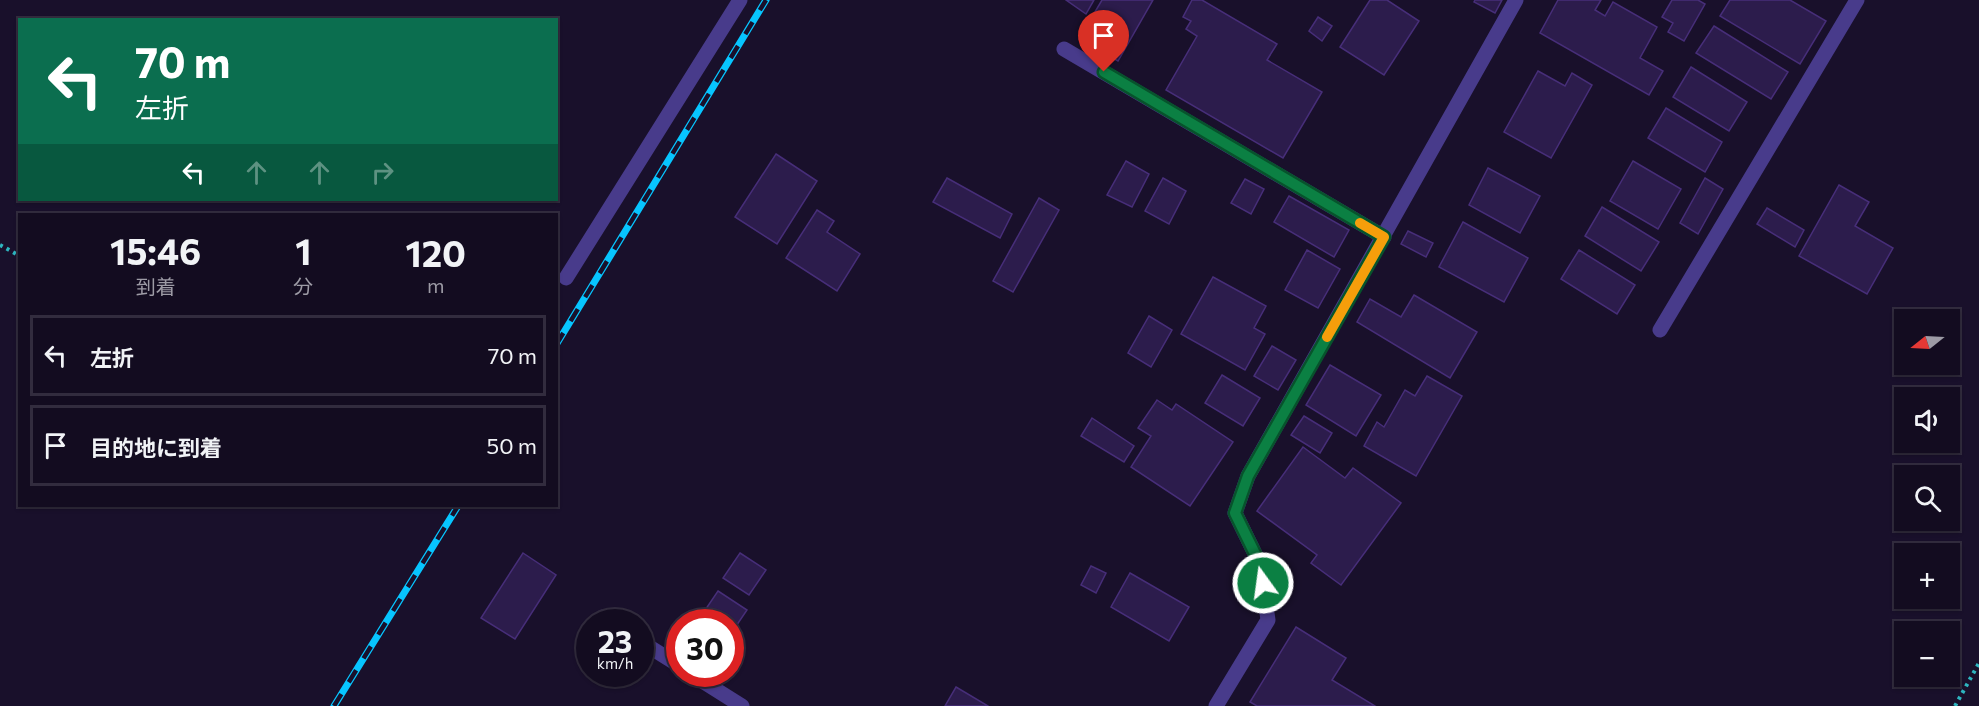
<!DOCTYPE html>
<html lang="ja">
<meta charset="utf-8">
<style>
body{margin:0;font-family:Commissioner,"Noto Sans JP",sans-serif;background:#201a2d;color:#f1f3f6;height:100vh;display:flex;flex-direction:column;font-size:22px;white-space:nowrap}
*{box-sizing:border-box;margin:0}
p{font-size:20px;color:#9d9ba5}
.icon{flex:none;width:33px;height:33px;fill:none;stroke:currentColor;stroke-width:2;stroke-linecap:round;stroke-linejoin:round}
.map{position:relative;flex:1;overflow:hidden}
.drawer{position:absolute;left:18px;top:213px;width:540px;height:294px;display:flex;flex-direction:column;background:#130c20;border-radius:0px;box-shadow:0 2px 4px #0004,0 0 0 2px #322c3e}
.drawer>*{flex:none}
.banner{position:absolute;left:18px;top:18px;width:540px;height:183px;border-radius:0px;box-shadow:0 2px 4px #0004,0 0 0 2px #322c3e;background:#0b6e4f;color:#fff;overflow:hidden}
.needle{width:39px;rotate:252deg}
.controls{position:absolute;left:1894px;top:309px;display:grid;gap:12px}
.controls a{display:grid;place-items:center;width:66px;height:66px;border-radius:0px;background:#130c20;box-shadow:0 2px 4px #0004,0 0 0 2px #322c3e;font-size:30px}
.speed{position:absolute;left:576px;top:609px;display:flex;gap:12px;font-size:30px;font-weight:700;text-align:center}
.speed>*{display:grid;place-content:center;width:78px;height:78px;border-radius:50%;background:#130c20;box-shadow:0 2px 4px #0004,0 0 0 2px #322c3e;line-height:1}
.speed small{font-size:15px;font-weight:400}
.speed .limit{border:9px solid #d22;background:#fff;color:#111}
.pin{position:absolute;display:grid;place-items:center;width:51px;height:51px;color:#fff;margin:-62px -26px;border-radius:50% 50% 50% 0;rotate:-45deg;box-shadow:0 0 6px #0007}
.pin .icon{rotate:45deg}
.me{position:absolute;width:66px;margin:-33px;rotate:346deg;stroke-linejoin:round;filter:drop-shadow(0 0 4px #0008)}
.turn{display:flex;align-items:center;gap:21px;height:126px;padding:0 18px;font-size:27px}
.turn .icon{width:78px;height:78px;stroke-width:2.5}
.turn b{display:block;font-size:42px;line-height:51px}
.lanes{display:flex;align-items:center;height:57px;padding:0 18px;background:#0003;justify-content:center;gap:30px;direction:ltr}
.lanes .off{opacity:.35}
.eta{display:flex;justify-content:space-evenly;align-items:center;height:102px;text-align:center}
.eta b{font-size:36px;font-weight:700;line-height:42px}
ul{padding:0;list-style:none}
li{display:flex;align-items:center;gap:18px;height:81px;margin:0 12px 9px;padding:0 6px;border:3px solid #322c3e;border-radius:0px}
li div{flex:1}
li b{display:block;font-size:22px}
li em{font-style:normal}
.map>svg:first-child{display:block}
</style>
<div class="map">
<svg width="1979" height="706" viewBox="0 0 1979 706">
<rect width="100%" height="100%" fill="#19102b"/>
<!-- building -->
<g fill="#2c1c4c" stroke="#472e79" stroke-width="1.5">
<path d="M1066,0h28l-8,14z"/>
<path d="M1102,0h51l-35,61 -39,-22z"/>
<path d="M1192,0h10l75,44 -10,16 55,32 -39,66 -117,-68 31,-54 -11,-7 5,-8 -8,-4z"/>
<path d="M1370,0h17l32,21 -35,54 -44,-28z"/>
<path d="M1475,0h27l-7,13 -21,-11z"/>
<path d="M1558,0h43l-6,10 10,6 8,-14 44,25 -17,31 23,13 -14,24 -109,-62z"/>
<path d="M1672,0h26l7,4 -21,37 -16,-9 5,-9 -11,-6z"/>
<path d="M1730,0h60l36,21 -26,43 -80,-48z"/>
<path d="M1318,17l14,9 -10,15 -13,-10z"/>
<path d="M1714,26l74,46 -17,27 -75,-46z"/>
<path d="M1691,67l56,35 -18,29 -56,-34z"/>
<path d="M1538,71l27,15 7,-13 20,12 -41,73 -47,-26z"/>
<path d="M1666,108l56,34 -17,30 -57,-34z"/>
<path d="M776,154l41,27 -40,63 -42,-27z"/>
<path d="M1126,161l23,13 -17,33 -25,-12z"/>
<path d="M1633,161l48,28 -23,40 -48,-28z"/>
<path d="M1488,168l52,28 -20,37 -51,-28z"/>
<path d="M947,178l65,36 -12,24 -67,-36z"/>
<path d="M1163,178l23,13 -17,33 -24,-13z"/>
<path d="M1705,178l18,11 -25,45 -18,-11z"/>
<path d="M1245,179l19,10 -13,25 -20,-11z"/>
<path d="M1839,185l30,17 -14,24 38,22 -26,46 -68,-38z"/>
<path d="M1289,196l60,34 -15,27 -60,-35z"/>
<path d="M1039,198l20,12 -46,82 -20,-11z"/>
<path d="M1602,207l57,35 -18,29 -56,-35z"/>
<path d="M1767,208l37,22 -9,17 -38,-23z"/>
<path d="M817,210l17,11 -7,11 33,22 -23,37 -51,-33z"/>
<path d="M1463,222l65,36 -24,44 -65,-35z"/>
<path d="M1408,231l25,12 -7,14 -25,-13z"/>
<path d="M1307,250l33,19 -22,39 -33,-18z"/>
<path d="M1579,250l56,35 -18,29 -56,-35z"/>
<path d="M1213,277l53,29 -12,22 11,6 -20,36 -64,-36z"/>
<path d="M1414,295l63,37 -27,46 -93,-56 13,-23 31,18z"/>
<path d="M1149,316l23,14 -21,37 -23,-14z"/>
<path d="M1272,346l24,14 -18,30 -24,-14z"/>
<path d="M1330,365l51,30 -25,41 -50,-31z"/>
<path d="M1222,375l38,23 -17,28 -38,-23z"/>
<path d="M1427,376l35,20 -46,80 -52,-30 13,-24 7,5 21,-37 10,6z"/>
<path d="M1157,400l15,10 4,-6 57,38 -43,64 -59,-39 20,-31 -13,-8z"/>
<path d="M1304,416l28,17 -12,20 -29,-18z"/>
<path d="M1092,418l42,28 -10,16 -43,-26z"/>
<path d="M1303,447l42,31 8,-10 48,35 -60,82 -30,-22 6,-8 -60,-44z"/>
<path d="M523,553l33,22 -41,64 -34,-21z"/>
<path d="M740,553l26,17 -17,25 -26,-17z"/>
<path d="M1091,566l15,7 -10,20 -15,-8z"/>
<path d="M1130,573l59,34 -20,34 -58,-34z"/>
<path d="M718,591l29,19 -17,25v-13h-33z"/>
<path d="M1296,627l50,31 -14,22 43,26h-118l-7,-4z"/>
<path d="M956,687l32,19h-43z"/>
</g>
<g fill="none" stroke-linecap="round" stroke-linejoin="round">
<!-- path -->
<g stroke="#2eb5bf" stroke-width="4" stroke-dasharray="3 4.5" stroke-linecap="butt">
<path d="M0,245l20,11"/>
<path d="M1955,706l24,-43"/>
</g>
<!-- pedestrian -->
<path stroke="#483b8b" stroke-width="15" d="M566,278l174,-278"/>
<!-- minor -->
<g stroke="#483b8b" stroke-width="15">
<path d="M1064,49l320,188"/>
<path d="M1660,330l197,-330"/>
<path d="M603,617l9,5"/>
<path d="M640,641l40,25"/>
<path d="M691,674l51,32"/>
<path d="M1216,706l52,-86 -8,-56 -25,-51 13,-37 268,-476"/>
</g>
<!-- rail casing -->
<g stroke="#07c5ff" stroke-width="7">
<g id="rail">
<path d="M556,345l210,-345"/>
<path d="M334,706l124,-200"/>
</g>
</g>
<!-- rail -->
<use href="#rail" stroke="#19102b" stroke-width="4.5" stroke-dasharray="14" stroke-linecap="butt"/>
</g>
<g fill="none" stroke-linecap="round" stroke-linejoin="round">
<!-- route casing -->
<g stroke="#07532c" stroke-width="15">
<path id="route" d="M1104,72l280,165 -136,239 -13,37 25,51 3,19"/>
</g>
<!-- route -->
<use href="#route" stroke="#0b8043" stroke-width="10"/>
<!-- slow -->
<path stroke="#f59e0b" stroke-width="10" d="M1327,337l57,-100 -24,-14"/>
</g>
</svg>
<div class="controls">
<a><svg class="needle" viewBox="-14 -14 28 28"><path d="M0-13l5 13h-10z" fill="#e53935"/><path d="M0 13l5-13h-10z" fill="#9d9ba5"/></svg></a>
<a><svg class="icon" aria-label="sound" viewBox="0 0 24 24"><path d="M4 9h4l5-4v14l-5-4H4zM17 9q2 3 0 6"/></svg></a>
<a><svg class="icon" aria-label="search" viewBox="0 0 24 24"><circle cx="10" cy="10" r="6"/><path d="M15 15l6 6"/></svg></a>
<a>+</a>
<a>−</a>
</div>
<div class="speed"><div>23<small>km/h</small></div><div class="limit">30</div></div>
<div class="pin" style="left:1104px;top:72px;background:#d93025"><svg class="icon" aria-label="arrive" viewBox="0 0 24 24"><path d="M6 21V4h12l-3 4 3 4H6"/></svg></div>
<svg class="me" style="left:1263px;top:583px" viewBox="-20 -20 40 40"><circle r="17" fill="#0b8043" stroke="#fff" stroke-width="3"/><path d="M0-11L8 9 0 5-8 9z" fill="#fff"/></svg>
<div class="banner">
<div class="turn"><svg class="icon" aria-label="left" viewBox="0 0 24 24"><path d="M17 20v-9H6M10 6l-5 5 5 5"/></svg><div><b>70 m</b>左折</div></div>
<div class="lanes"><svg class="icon" aria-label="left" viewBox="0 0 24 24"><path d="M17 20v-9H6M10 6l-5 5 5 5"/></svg><svg class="icon off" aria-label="ahead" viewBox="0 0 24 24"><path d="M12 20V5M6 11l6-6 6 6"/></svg><svg class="icon off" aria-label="ahead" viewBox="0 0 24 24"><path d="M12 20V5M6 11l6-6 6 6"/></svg><svg class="icon off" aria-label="right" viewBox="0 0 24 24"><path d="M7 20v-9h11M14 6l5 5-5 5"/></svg></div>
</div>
<section class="drawer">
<div class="eta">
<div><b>15:46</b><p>到着</p></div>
<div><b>1</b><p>分</p></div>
<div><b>120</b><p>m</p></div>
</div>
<ul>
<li><svg class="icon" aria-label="left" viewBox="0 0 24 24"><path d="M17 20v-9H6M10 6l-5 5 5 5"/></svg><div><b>左折</b></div><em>70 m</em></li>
<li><svg class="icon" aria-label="arrive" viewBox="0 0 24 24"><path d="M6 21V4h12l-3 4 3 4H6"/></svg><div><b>目的地に到着</b></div><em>50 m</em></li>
</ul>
</section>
</div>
